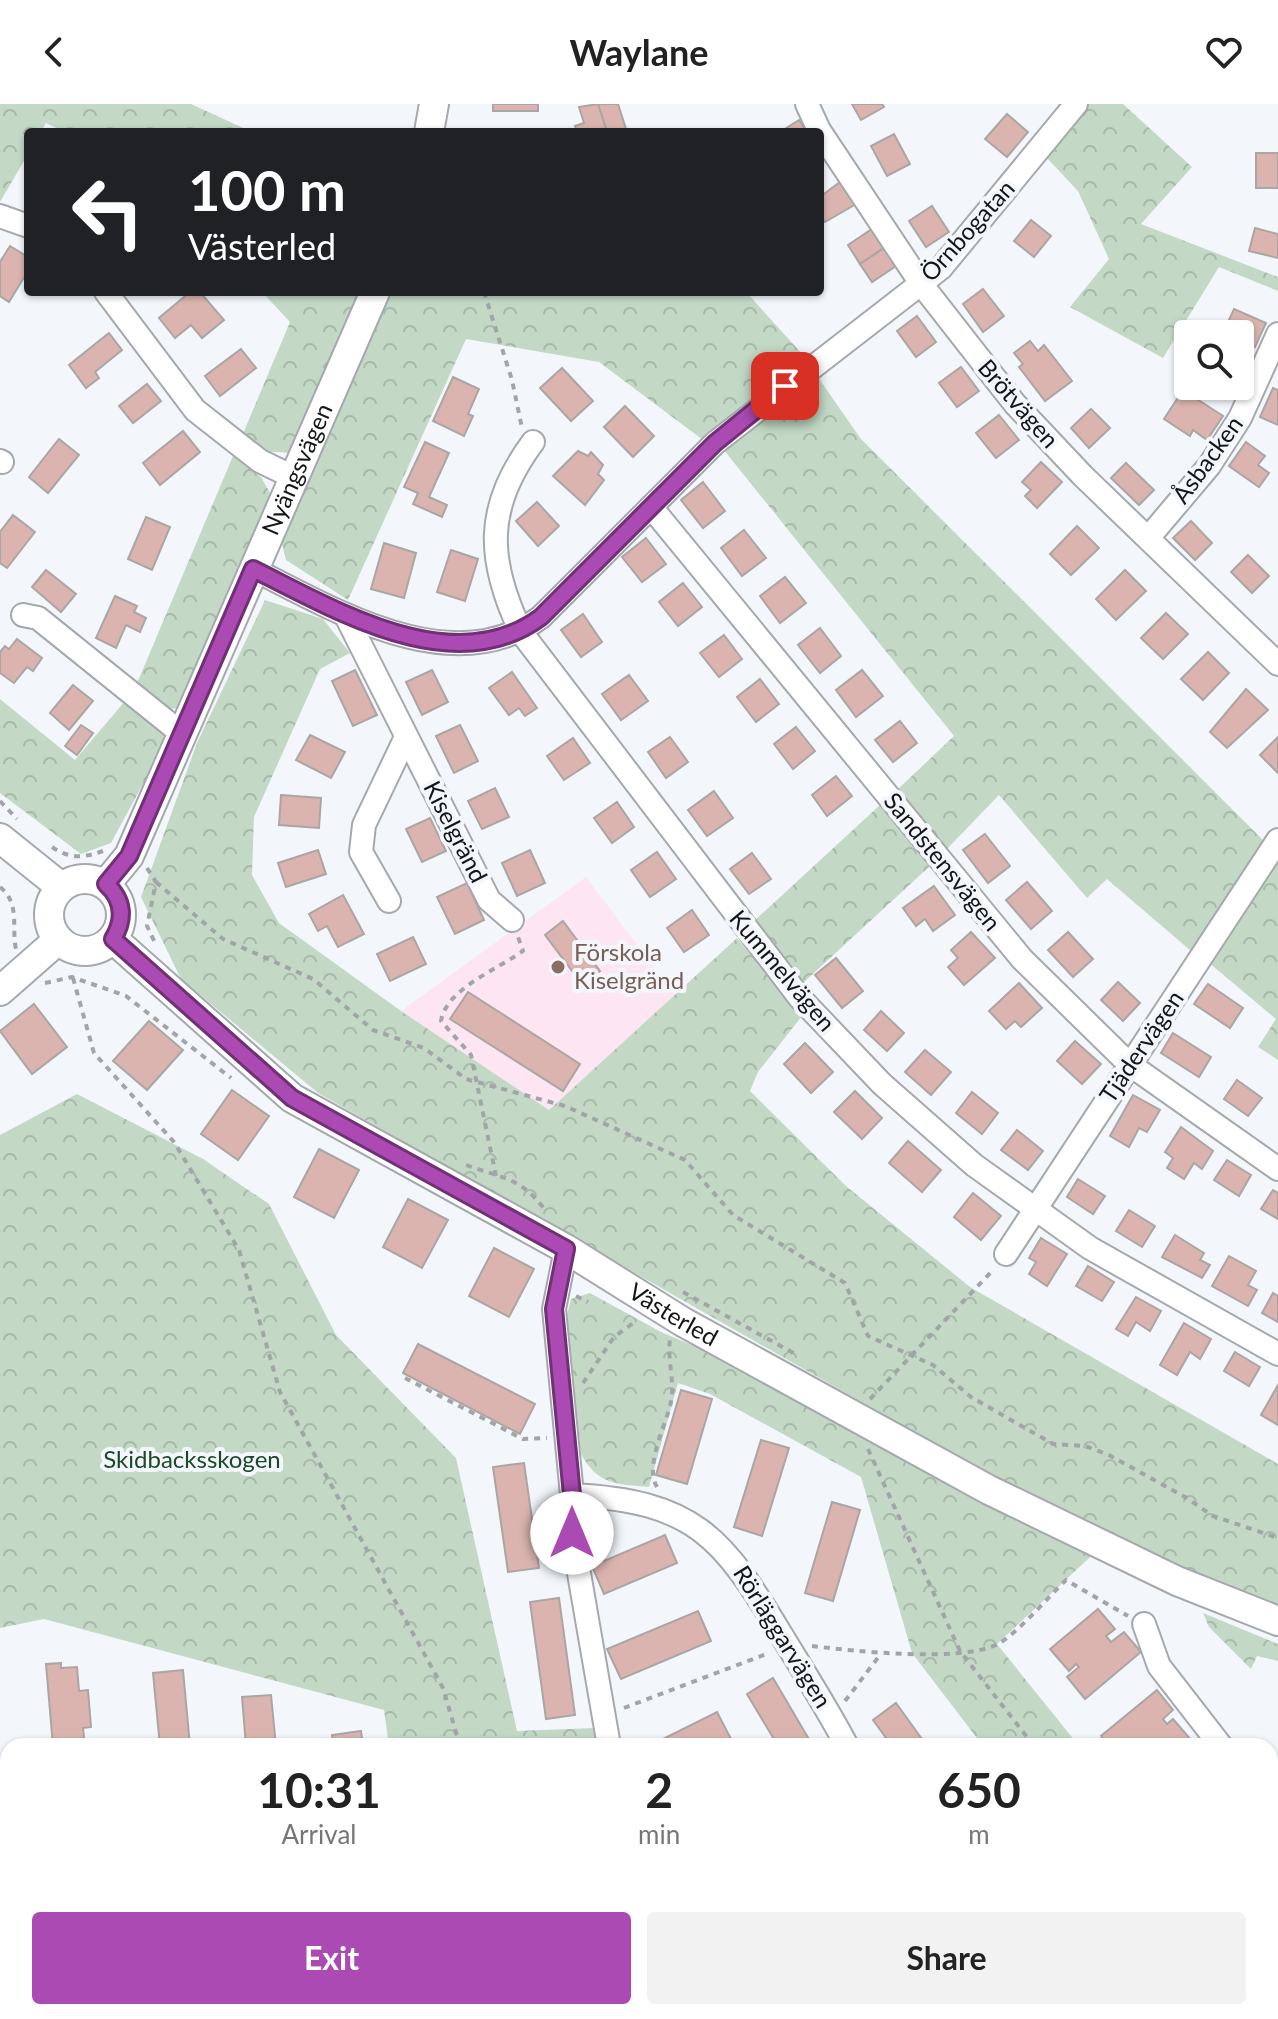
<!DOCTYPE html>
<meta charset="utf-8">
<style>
body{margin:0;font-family:Lato,sans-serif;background:#f2f2f2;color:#222;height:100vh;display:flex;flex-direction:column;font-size:30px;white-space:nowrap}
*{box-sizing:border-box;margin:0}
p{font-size:26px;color:#767676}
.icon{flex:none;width:44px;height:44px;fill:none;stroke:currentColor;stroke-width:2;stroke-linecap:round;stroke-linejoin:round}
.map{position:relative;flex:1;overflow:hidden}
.side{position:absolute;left:0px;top:1634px;width:1278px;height:282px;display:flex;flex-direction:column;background:#fff;border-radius:24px 24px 0 0;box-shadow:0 2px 6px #0004}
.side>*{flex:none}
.banner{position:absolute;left:24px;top:24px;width:800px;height:168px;border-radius:8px;box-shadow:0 2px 6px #0004;background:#202124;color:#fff;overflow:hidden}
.controls{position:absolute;left:1174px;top:216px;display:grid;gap:16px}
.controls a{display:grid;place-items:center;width:80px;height:80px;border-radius:8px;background:#fff;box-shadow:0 2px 6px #0004;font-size:40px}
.pin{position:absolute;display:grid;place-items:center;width:68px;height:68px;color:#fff;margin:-34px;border-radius:16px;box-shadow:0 4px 12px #0006}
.me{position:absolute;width:88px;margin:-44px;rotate:0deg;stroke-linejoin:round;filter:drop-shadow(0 0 6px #0008)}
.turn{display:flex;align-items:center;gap:28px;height:168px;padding:0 32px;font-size:36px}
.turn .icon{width:104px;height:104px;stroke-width:2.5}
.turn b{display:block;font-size:56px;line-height:68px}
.eta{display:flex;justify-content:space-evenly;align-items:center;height:136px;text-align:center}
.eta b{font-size:48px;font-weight:700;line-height:56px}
.button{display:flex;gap:16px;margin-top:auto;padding:16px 32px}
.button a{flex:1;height:92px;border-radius:8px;background:#ab4ab2;color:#fff;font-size:32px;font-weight:700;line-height:92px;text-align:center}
.button a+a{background:#f2f2f2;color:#222}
header{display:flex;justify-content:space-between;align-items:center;height:104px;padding:0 32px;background:#fff;font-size:36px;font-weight:700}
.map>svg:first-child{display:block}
</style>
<header><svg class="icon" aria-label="back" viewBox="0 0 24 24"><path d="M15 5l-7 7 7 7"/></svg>Waylane<svg class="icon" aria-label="heart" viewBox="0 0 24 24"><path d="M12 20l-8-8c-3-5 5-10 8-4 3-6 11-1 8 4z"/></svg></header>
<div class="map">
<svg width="1278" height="1915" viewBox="0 0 1278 1915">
<defs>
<pattern id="forest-crowns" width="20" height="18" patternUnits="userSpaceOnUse" patternTransform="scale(2)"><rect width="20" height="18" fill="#c3d9c6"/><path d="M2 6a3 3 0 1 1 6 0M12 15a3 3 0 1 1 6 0" fill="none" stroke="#a7b9a9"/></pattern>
</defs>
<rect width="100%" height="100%" fill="#f3f7fc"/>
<!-- education -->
<path fill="#fde5f1" d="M586,773l89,118 -126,115 -148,-99z"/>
<!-- forest -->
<g fill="url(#forest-crowns)">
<path d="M0,0h191l61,28h-188l-18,-9 -5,9h-13v22l-28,48z"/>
<path d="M1086,0h37l69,63 -51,57 137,53v14l-59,-24 -56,91 -93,-51 39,-48 -31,-68 -32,-34z"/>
<path d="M262,188h98l-70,161 -25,-2 -23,-15 48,-114z"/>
<path d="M390,188h356l59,65 -102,83 -104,-78 -133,-23 -118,261 -62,-40 -4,-16z"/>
<path d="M815,269l46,66 403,402 -73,110 -84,-72 -20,19 -88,-103 -53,55 -49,-60 57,-54 -231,-287z"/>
<path d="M233,352l28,21 12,21 -92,210 -14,1 -32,-21z"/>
<path d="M265,496l58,19 27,34 -30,16 -66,148 -2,58 27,48 122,88 148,99 188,-172 65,78 -44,56 -8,19 96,95 124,101 308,177v145l-108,-39 -266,-144 -586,-333 -137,-114 -40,-82 56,-154z"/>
<path d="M0,595l75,61 50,-59 38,31v15l-52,96 -30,11 -81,-61z"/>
<path d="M880,701l50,61 -128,118 -48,-63z"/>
<path d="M1278,752v204l-20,-13 18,-28 -68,-57z"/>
<path d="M77,990l126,65 66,45 67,131 120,123 61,273 76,-3 3,18h-207l-5,-36 -340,-91 -44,9v-493z"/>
<path d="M590,1189l71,39 192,81 250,132 -106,99 82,102h-96l-71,-93 -51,-176 -151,-83 -32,-11 -29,104c-33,-3 -51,-2 -68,-33l-14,-139 4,-16z"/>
<path d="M1203,1509l75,31v17l-21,-5 -6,13 -42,-42z"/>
<rect x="154" y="1908" width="104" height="7"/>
<path d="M667,1908h231l5,7h-235z"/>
</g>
<!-- building -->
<g fill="#dbb4af" stroke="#aba5a4" stroke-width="2">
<rect x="493" y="0" width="45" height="7"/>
<path d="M598,0h20l9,28 -21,-3z"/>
<path d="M598,0l8,25 -29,3 -2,-6 9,-3 -5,-16z"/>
<path d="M852,0h30l2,3 -23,13z"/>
<path d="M1007,10l21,18 -21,25 -22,-18z"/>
<path d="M799,16l8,12h-27z"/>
<path d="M894,30l16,30 -23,12 -16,-30z"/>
<rect x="1256" y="49" width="22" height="35"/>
<path d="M840,78l16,22 -31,18 -5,-7v-18z"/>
<path d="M932,102l17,26 -23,15 -17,-26z"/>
<path d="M1031,116l20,16 -17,21 -20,-16z"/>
<path d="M1255,124l23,6v24l-29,-7z"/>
<path d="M872,125l12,19 -24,16 -12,-19z"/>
<path d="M10,142l18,11v14l-19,31 -9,-6v-34z"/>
<path d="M884,144l12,18 -24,16 -12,-18z"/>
<path d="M983,185l21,27 -21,16 -20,-28z"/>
<path d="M190,188h10l24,28 -22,18 -11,-13 -16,13 -16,-20z"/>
<path d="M1234,205l32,14 -11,24 -15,-7v-6l-17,-1z"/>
<path d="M917,212l19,26 -20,15 -19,-26z"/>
<path d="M109,229l13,17 -27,22 4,6 -13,10 -17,-23z"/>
<path d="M1030,237l8,10 6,-6 28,36 -27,20 -26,-34 4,-3 -9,-11z"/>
<path d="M241,245l15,19 -36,28 -15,-20z"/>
<path d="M961,263l18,24 -22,16 -18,-24z"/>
<path d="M562,264l31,33 -22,20 -31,-33z"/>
<path d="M453,273l26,12 -11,25 5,2 -9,20 -31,-15z"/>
<path d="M147,280l14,17 -28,22 -14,-17z"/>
<path d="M1273,284l5,2v35l-18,-8z"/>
<path d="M1183,286l40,26 -16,24 -14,-10 -3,6 -26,-17z"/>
<path d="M625,302l29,30 -21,21 -29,-30z"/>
<path d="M1091,305l19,19 -21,20 -18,-20z"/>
<path d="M999,311l20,25 -23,18 -20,-25z"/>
<path d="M183,327l17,21 -40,33 -17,-22z"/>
<path d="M59,335l20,16 -31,38 -19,-16z"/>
<path d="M425,338l24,11 -20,44 18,8 -5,12 -29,-13 5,-11 -14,-6z"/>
<path d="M1246,338l19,14 -7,9 11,8 -10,14 -30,-21z"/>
<path d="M578,347l10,5 3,-4 12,13 -5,9 6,6 -19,25 -32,-29z"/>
<path d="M1041,358l21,20 -25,26 -12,-12 6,-6 -9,-8z"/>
<path d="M1126,359l28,27 -15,15 -28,-27z"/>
<path d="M703,378l22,29 -22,17 -22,-28z"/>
<path d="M537,398l22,24 -21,20 -22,-25z"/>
<path d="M13,411l22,17 -28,36 -7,-5v-31z"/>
<path d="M146,413l24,10 -18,43 -24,-11z"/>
<path d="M1191,417l21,22 -17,17 -22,-22z"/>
<path d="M1077,422l22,22 -28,27 -21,-21z"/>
<path d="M744,426l22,28 -24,18 -21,-28z"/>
<path d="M646,434l20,26 -24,18 -20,-25z"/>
<path d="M384,439l32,10 -12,45 -33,-9z"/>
<path d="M451,446l27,9 -13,42 -28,-9z"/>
<path d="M1248,451l21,21 -17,17 -21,-21z"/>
<path d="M46,466l30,24 -15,18 -29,-25z"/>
<path d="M1125,466l21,21 -30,29 -20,-21z"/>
<path d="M785,473l21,26 -26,20 -20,-27z"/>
<path d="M683,479l19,24 -24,19 -19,-24z"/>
<path d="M115,492l22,10 -3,6 12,6 -6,14 -14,-7 -10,23 -20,-10z"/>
<path d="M1166,509l22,21 -25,25 -22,-21z"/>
<path d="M583,510l19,28 -21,15 -20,-27z"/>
<path d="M820,524l21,28 -21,17 -22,-28z"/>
<path d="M724,531l18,24 -23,18 -19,-24z"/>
<path d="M17,535l25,19 -9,13 -6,-4 -13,16 -14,-10v-21l5,-6 4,3z"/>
<path d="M1208,548l21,21 -26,27 -22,-21z"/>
<path d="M355,566l22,45 -24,11 -21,-45z"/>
<path d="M432,566l16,32 -26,13 -16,-33z"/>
<path d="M862,566l21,26 -27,21 -20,-27z"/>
<path d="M512,568l25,36 -12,8 -6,-8 -10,7 -20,-27z"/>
<path d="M629,571l19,26 -27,19 -19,-26z"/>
<path d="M760,575l19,25 -23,18 -19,-25z"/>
<path d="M73,581l20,16 -24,29 -19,-17z"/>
<path d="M1246,585l22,21 -41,38 -17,-16z"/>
<path d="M900,617l17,22 -24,19 -18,-22z"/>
<path d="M81,621l12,8 -16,22 -12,-9z"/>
<path d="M460,621l18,36 -24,12 -18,-37z"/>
<path d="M796,623l19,24 -22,18 -19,-25z"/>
<path d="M310,631l35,17 -14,26 -35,-18z"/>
<path d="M670,633l18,25 -22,16 -18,-26z"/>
<path d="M1278,633v36l-18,-18z"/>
<path d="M573,634l17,25 -26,17 -17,-24z"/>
<path d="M836,672l16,20 -25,20 -15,-21z"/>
<path d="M495,684l14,29 -27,12 -14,-28z"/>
<path d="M714,687l19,27 -26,18 -19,-26z"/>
<path d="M281,691l40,3 -2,30 -40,-3z"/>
<path d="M617,698l17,25 -22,16 -18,-25z"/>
<path d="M430,714l16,33 -24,11 -16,-33z"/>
<path d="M985,730l25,32 -22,17 -25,-33z"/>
<path d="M318,746l8,24 -40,13 -8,-24z"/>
<path d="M530,746l15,33 -28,13 -15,-33z"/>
<path d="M657,748l19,27 -26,18 -19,-27z"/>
<path d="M752,749l19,26 -22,15 -19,-25z"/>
<path d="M1027,778l25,29 -21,18 -25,-29z"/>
<path d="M467,779l17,37 -29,14 -18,-37z"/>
<path d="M934,782l21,29 -22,16 -8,-12 -9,7 -13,-18z"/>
<path d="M343,791l21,39 -26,13 -11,-21 -9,5 -9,-17z"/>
<path d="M692,806l17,25 -25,17 -17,-24z"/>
<path d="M563,817l37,50 -18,13 -37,-49z"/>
<path d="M971,828l24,26 -31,27 -16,-18 10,-9 -7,-8z"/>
<path d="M1068,828l25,27 -20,18 -25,-27z"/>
<path d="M413,833l13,27 -36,17 -13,-27z"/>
<path d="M836,854l27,33 -21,17 -27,-33z"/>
<path d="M1118,878l22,21 -17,18 -22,-21z"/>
<path d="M1019,879l23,25 -21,19 -6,-6 -9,8 -17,-18z"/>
<path d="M1208,880l35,24 -13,20 -36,-24z"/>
<path d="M468,888l112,72 -17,27 -113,-72z"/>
<path d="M34,900l33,43 -35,27 -32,-43z"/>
<path d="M881,907l23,22 -17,18 -23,-21z"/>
<path d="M149,917l34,29 -36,40 -34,-29z"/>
<path d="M1173,929l38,24 -12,20 -38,-24z"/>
<path d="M1075,937l26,23 -19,20 -25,-23z"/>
<path d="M805,939l28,29 -22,21 -27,-29z"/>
<path d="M925,946l26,22 -20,23 -26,-23z"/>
<path d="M1237,976l25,18 -14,18 -24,-17z"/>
<path d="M232,986l37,26 -31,44 -37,-26z"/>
<path d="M855,987l27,27 -20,21 -28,-27z"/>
<path d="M972,988l26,21 -16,21 -26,-21z"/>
<path d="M1133,991l27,15 -13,22 -8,-4 -10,19 -19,-11z"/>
<path d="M1181,1023l32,24 -11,18 -8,-6 -10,16 -17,-11 6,-10 -8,-6z"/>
<path d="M1017,1026l26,21 -15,19 -27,-20z"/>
<path d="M908,1037l33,29 -19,22 -33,-29z"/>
<path d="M319,1045l40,21 -25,48 -40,-21z"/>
<path d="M1227,1056l24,15 -12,21 -25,-16z"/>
<path d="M1078,1075l27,17 -12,18 -26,-17z"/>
<path d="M1273,1086l5,3v26l-17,-10z"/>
<path d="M973,1089l28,23 -20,24 -27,-23z"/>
<path d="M408,1095l40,21 -26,48 -39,-21z"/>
<path d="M1129,1106l26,16 -13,21 -26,-16z"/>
<path d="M1175,1131l29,18 -4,7 10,5 -8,13 -40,-21z"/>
<path d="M1041,1134l26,16 -20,32 -18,-12 7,-12 -7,-4z"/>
<path d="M494,1144l40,21 -25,48 -40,-21z"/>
<path d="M1229,1152l27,15 -8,14 9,5 -9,16 -36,-20z"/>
<path d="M1088,1162l26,16 -12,19 -26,-15z"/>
<path d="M1273,1189l5,3v26l-16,-9z"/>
<path d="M1136,1193l25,14 -11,20 -14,-9 -8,14 -12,-7z"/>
<path d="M1184,1219l27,16 -11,20 -10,-7 -13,23 -17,-10z"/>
<path d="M418,1240l117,60 -15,30 -117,-61z"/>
<path d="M1235,1248l25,15 -11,19 -25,-15z"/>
<path d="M1278,1281v40l-17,-10z"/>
<path d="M681,1286l31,9 -25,85 -31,-9z"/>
<path d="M761,1336l28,8 -27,88 -28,-9z"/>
<path d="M524,1359l15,105 -31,4 -15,-105z"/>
<path d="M832,1398l28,8 -27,91 -28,-8z"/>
<path d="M665,1431l12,28 -73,31 -12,-28z"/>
<path d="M559,1494l16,117 -29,4 -16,-117z"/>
<path d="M1098,1505l17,20 -9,7 5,6 13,-10 17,20 -56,47 -18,-22 12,-10 -3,-3 -7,7 -19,-22z"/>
<path d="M698,1507l13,30 -90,38 -14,-30z"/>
<path d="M61,1559v5l16,-1 2,24 9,-1 3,37 -8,1 2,18h-32l-7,-82z"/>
<path d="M183,1566l7,76h-30l-7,-73z"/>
<path d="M773,1574l40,68h-35l-31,-52z"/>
<path d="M1157,1586l16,20 -10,9 4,5 6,-5 19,22 -7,5h-76l-8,-10z"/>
<path d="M271,1591l5,51h-30l-4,-49z"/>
<path d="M896,1599l31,43h-35l-19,-26z"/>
<path d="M717,1608l14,27 -14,7h-68z"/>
<path d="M361,1627l2,15h-30l-1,-11z"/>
<path d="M0,1859l8,4v34l-8,-4z"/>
<path d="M12,1908h58l-4,7h-46z"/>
<path d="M116,1908h29l1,7h-30z"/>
<path d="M283,1908h29l1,7h-29z"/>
<path d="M365,1908h31l1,7h-31z"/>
<path d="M910,1908h35l5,7h-35z"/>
</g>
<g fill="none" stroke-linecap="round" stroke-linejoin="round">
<!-- service casing -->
<g stroke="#a5a9ad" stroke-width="15">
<path id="service" d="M1164,1908l5,7"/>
</g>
<!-- minor casing -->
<g stroke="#a5a9ad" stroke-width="26">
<g id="minor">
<path d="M807,0l12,26 103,155 93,119 68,72 195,188"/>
<path d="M0,112l28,10"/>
<path d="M106,188l89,118 65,51 33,16"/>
<path d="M533,338c-49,66 -46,118 -12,190l279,366 82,86 92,81 116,83 188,106"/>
<path d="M0,357l2,1"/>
<path d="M651,403l371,452 107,105 149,105"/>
<path d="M1149,433l60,-71 31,-48 38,-84"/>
<path d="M253,465c83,42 201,113 288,48l174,-174 226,-175 135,-164"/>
<path d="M23,511l15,3 143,115"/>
<path d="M347,514l142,282 23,20"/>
<path d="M389,797l-28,-49 3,-27 42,-88"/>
<path d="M566,1145l-12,60 18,186v38l37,213"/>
<path d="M1006,1150l272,-414"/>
<path d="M572,1391c122,6 150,41 210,141 22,36 45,72 65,110"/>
<path d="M1144,1520l15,42 62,80"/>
<path d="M1270,1670l8,2"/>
<path d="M0,1721l8,-8"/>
<path d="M0,1751l8,13"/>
<path d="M88,1908l4,7"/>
<path d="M337,1908l1,7"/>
<path d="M654,1908l1,7"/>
<path d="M996,1908l4,7"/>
</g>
</g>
<!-- tertiary casing -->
<g stroke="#a5a9ad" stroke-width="32">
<g id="tertiary">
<path d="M429,28l5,-28"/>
<path d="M0,734l61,49"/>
<circle cx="85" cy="811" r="36"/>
<path id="s1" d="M106,780l23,-28 246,-564"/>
<path id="s2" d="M113,835l179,159 274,151 117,73 306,168 188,91 101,40"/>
<path d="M0,887l58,-51"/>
<path d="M1270,1775l8,-7"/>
<path d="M1103,1915l8,-7"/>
</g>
</g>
<!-- path -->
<g stroke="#a2a5a8" stroke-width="4" stroke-dasharray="6 6" stroke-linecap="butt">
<path d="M484,188l28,88 10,48"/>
<path d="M0,697l17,18"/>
<path d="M52,743c18,12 31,11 51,4"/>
<path d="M147,764l9,14 -9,44 9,19"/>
<path d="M156,778l67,57 90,40 60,51 51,18 42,31 99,27 120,54 48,55 112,68 23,53 65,29 38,32 82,47 32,2 24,9 76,42 28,19 65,22"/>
<path d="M0,783c21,17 11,41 16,62"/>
<path d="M73,874l21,75 80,89 65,108 41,142 163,296 17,58"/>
<path d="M45,879l27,-6 54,19 105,82"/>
<path d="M466,1061c35,13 55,12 79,45"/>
<path d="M496,1072l-25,-121 -30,-34c5,-32 57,-52 82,-70l-5,-14"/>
<path d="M683,1188l114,63"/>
<path d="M576,1192l12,6"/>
<path d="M405,1274l118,61 24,-1"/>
<path d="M583,1279l31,-46 22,-16"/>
<path d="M870,1295l124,-130"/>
<path d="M868,1345l92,202 74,95"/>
<path d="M657,1383c-13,-21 9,-62 14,-85 4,-21 -4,-42 -1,-63"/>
<path d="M812,1542c42,5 149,17 186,-2 21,-12 49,-46 68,-64l62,36"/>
<path d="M845,1597l35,-46"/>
<path d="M624,1604l145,-55"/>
<path d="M1244,1908l4,7"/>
<path d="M466,1915l1,-7"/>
</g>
<!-- service -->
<use href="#service" stroke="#fff" stroke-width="11"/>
<!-- minor -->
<use href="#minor" stroke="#fff" stroke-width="22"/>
<!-- tertiary -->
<use href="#tertiary" stroke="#fff" stroke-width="28"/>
</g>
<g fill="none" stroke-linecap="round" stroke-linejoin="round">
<!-- route casing -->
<g stroke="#6f3074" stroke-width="20">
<path id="route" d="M572,1429v-38l-18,-186 12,-60 -274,-151 -179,-159c12,-20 11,-39 -7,-55l23,-28 124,-287c83,41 201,113 288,48l174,-174 70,-57"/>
</g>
<!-- route -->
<use href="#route" stroke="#ab4ab2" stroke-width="14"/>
</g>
<!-- markers -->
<circle fill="#8d6e63" stroke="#f3f7fc" stroke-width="3" cx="558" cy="863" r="8"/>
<g text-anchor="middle" stroke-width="8" stroke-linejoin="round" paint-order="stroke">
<!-- street labels -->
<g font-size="24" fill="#141517" stroke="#f3f7fc">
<text transform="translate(968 127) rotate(-48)" y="8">Örnbogatan</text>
<text transform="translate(1018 300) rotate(49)" y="8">Brötvägen</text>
<text transform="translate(1208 356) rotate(-54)" y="8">Åsbacken</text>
<text dy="8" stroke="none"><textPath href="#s1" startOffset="458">Nyängsvägen</textPath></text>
<text transform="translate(455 728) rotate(63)" y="8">Kiselgränd</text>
<text transform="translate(942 758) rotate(51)" y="8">Sandstensvägen</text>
<text transform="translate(782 867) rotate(50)" y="8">Kummelvägen</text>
<text transform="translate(1142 943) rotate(-56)" y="8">Tjädervägen</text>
<text dy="8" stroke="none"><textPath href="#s2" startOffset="678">Västerled</textPath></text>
<text transform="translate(782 1533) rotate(58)" y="8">Rörläggarvägen</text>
</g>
<!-- education labels -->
<g font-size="24" fill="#785e54" stroke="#f3f7fc" text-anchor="start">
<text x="574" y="857">Förskola<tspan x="574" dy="28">Kiselgränd</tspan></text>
</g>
<!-- park labels -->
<g font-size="24" fill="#1b4826" stroke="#f3f7fc">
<text x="192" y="1364">Skidbacksskogen</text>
</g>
</g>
</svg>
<div class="controls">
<a><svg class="icon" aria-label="search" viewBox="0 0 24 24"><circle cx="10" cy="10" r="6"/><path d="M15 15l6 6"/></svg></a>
</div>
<div class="pin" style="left:785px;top:282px;background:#d93025"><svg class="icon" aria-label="arrive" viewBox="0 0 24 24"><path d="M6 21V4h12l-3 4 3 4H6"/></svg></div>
<svg class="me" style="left:572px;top:1429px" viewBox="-20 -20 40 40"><circle r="19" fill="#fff"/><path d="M0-13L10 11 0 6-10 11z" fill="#ab4ab2"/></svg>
<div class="banner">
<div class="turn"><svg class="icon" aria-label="left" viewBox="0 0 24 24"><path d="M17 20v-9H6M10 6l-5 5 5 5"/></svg><div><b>100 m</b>Västerled</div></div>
</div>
<section class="side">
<div class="eta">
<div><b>10:31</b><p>Arrival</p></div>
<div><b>2</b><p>min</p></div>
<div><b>650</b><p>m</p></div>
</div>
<div class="button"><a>Exit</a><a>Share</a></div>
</section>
</div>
